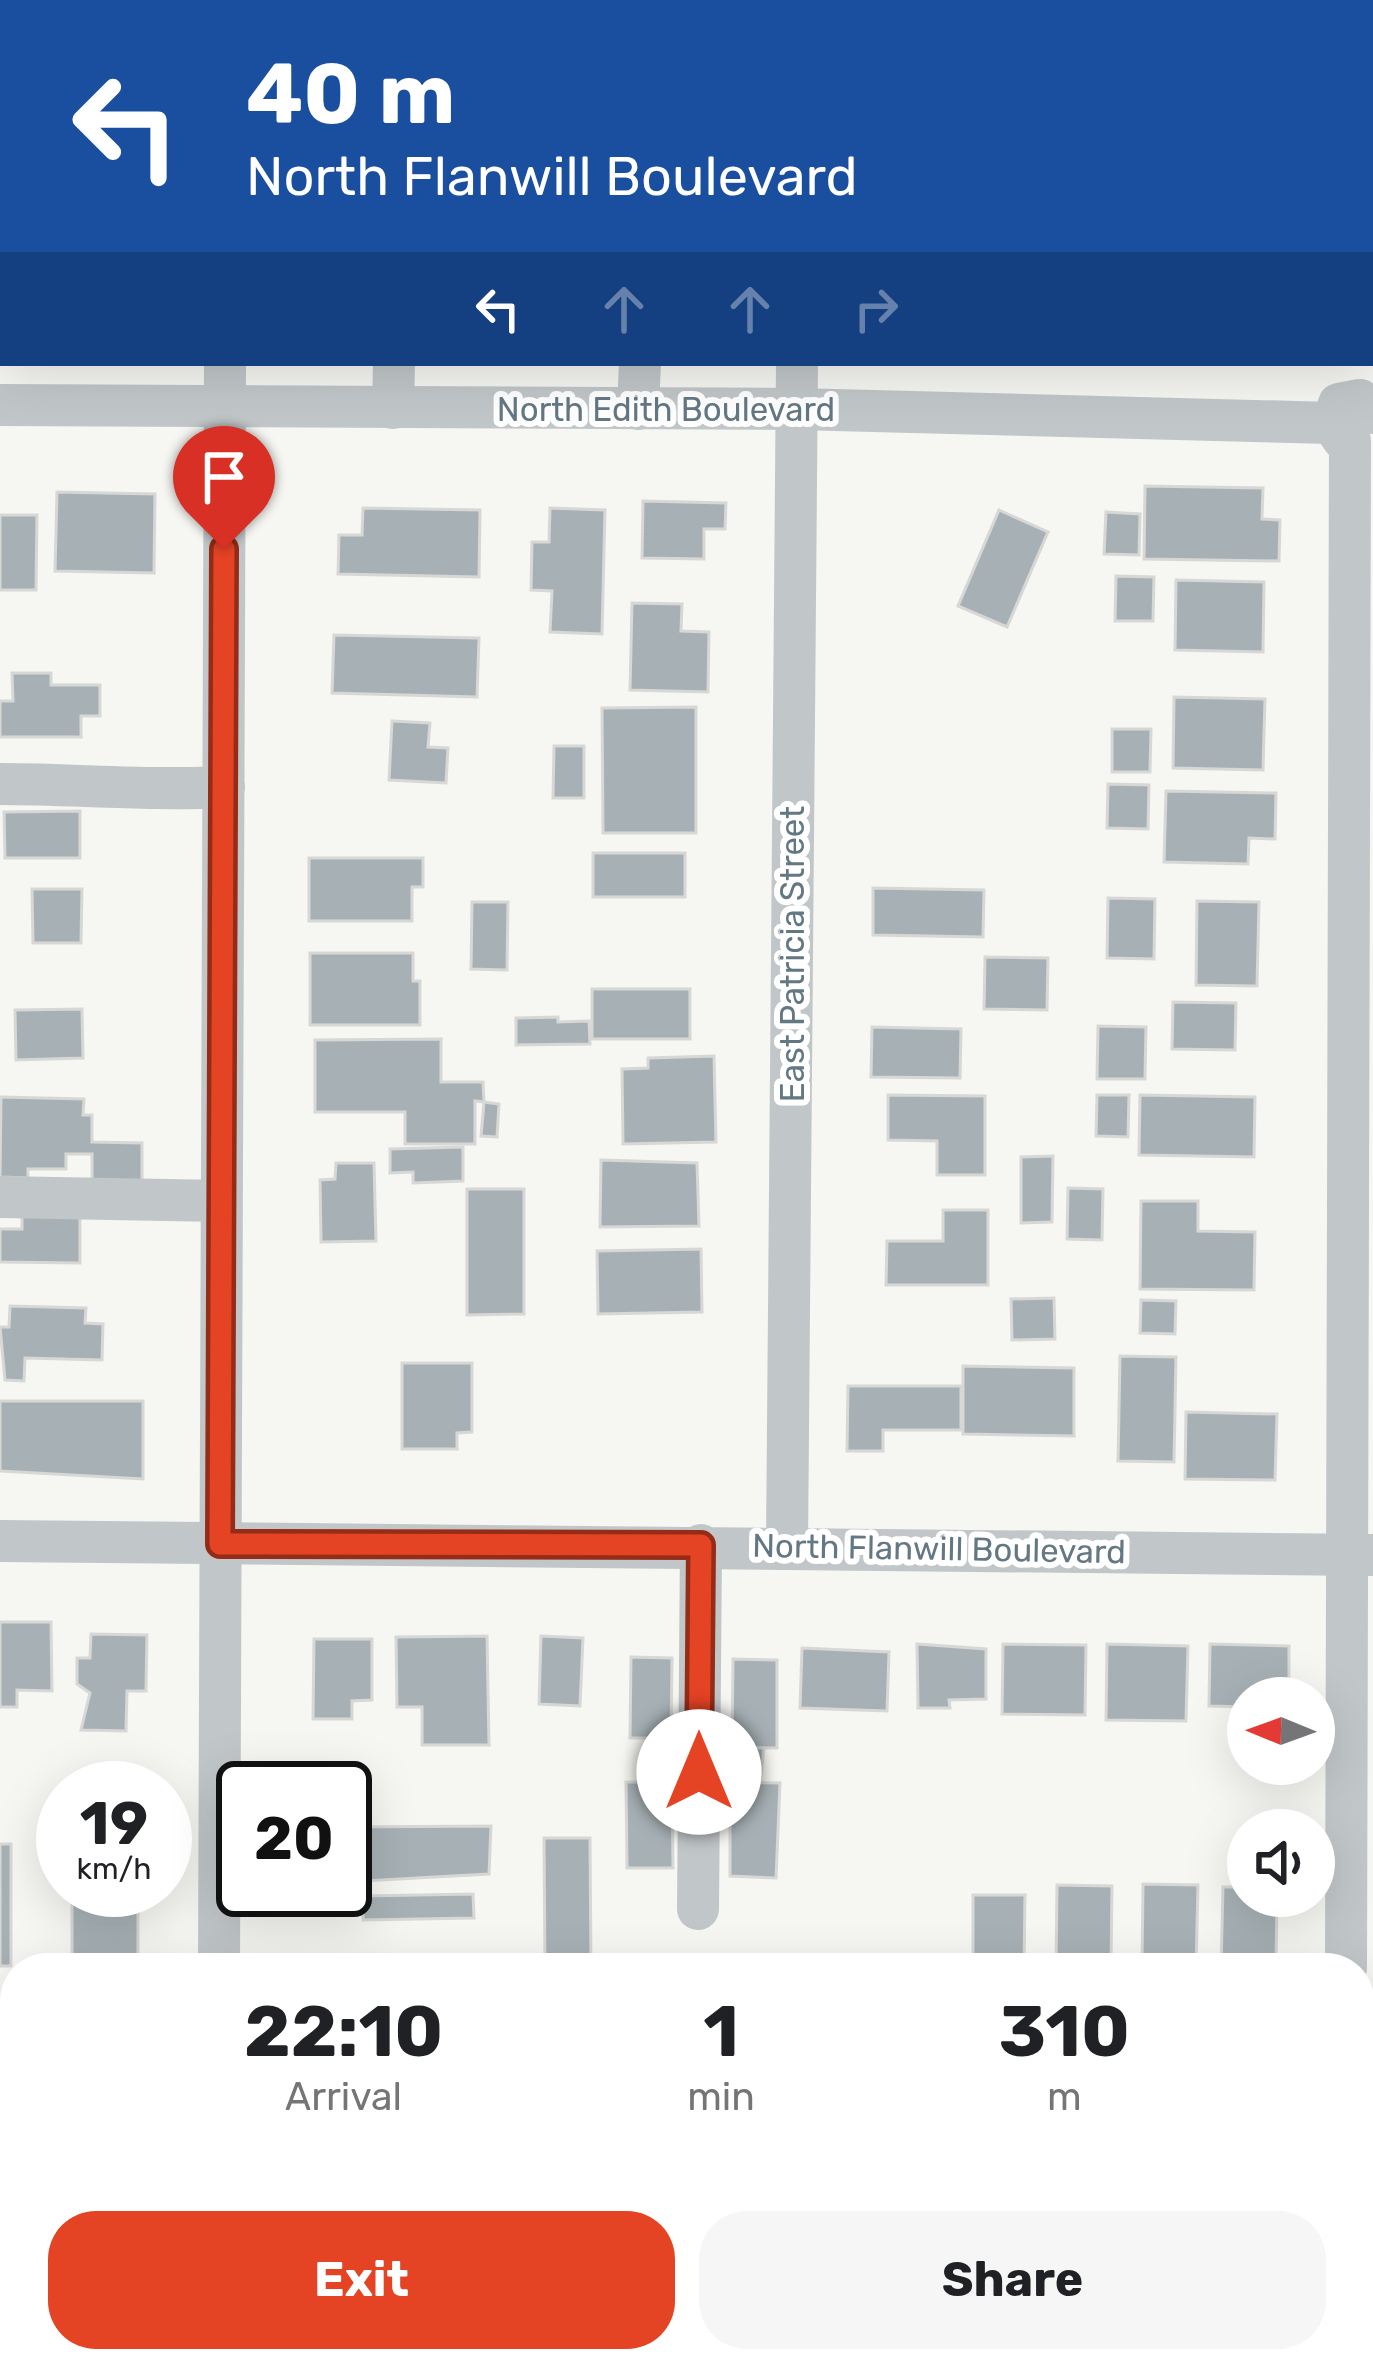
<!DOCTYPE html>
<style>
body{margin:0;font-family:Rubik,sans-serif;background:#f6f6f6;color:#202124;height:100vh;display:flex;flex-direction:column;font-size:45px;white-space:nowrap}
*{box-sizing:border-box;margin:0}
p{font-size:39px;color:#757577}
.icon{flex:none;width:66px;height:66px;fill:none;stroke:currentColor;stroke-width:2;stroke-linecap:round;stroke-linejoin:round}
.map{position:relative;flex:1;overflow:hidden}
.sheet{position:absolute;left:0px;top:1953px;width:1374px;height:420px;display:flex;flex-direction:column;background:#fff;border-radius:48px 48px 0 0;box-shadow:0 12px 48px #0002}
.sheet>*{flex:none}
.banner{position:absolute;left:0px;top:0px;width:1374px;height:366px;box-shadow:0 12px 48px #0002;background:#1a4fa0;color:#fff;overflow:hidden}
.needle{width:78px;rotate:271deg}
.controls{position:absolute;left:1227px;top:1677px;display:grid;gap:24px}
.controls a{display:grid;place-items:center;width:108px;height:108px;border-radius:50%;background:#fff;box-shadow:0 12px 48px #0002;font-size:60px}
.speed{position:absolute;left:36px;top:1761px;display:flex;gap:24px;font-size:60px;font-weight:700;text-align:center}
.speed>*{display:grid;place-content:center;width:156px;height:156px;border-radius:50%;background:#fff;box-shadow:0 12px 48px #0002;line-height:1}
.speed small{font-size:30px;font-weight:400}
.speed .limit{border:6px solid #111;border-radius:18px;background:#fff;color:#111}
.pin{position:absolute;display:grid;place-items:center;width:102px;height:102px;color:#fff;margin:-123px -51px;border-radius:50% 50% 50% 0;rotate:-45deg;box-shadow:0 0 12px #0007}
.pin .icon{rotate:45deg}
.me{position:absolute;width:132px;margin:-66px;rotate:0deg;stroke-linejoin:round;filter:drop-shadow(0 0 9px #0008)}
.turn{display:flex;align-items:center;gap:42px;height:252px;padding:0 48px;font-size:54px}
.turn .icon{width:156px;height:156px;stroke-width:2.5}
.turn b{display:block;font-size:84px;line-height:102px}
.lanes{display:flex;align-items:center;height:114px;padding:0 48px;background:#0003;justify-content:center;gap:60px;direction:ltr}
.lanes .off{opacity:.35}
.eta{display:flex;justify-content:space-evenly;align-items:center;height:204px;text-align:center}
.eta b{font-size:72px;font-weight:700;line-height:84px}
.button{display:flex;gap:24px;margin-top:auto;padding:24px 48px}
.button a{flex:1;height:138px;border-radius:48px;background:#e44324;color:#fff;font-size:48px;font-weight:700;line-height:138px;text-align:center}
.button a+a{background:#f6f6f6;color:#202124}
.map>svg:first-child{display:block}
</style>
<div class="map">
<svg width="1373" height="2373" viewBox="0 0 1373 2373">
<rect width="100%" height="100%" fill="#f6f6f2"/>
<!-- built -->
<rect fill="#e6e7e6" x="716" y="2358" width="604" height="15"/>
<!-- building -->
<g fill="#a7b1b5" stroke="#d7d7d5" stroke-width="3">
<path d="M20,0h105l-105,3z"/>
<rect x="299" y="0" width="83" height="3"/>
<path d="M1145,486l118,2 -1,31 18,1 -1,41 -135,-2z"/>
<path d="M57,492l98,2 -1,79 -99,-2z"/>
<path d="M643,501l83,2 -1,26h-21v30l-62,-1z"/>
<path d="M363,508l117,2 -1,67 -141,-3 1,-39h23z"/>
<path d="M550,508l55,2 -3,124 -52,-2 2,-41 -21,-1 1,-48h17z"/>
<path d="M999,510l49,22 -41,95 -49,-21z"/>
<path d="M1106,512l34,2 -1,41 -35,-1z"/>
<path d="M0,515h37l-1,75h-36z"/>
<path d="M1116,576l38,1 -1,44h-38z"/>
<path d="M1176,580l88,2 -1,70 -88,-2z"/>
<path d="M632,603l50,1 -1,27 28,1 -1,60 -78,-2z"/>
<path d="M334,635l145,3 -2,59 -145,-4z"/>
<path d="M12,673h39v12h49v31h-19v21h-81v-36h13z"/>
<path d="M1174,697l91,2 -2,71 -90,-2z"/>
<path d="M696,707v126h-93l-1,-125z"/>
<path d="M392,721l38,2 -2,24 20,1 -2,35 -57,-3z"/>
<path d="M1112,729h39l-1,43h-38z"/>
<path d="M554,746h30v52h-31z"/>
<path d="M1108,784l41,1 -1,44 -41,-1z"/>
<path d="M1166,791l110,2 -1,46 -26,-1 -1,26 -84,-2z"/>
<path d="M80,811v47h-75l-1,-46z"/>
<rect x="593" y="853" width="92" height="44"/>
<path d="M309,858h114v29h-11v34h-103z"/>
<path d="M873,888l111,2 -1,47 -110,-2z"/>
<path d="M32,889h50l-1,54h-48z"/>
<path d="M1108,898l47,1 -1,60 -47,-1z"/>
<path d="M1197,901l62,1 -2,84 -61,-1z"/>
<path d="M472,902h36l-1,68 -36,-1z"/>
<path d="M310,953h103v28h7v44h-110z"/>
<path d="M985,957l63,1 -1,52 -63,-1z"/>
<rect x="592" y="989" width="98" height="50"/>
<path d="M1173,1002l63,1 -1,47 -63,-1z"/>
<path d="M82,1009l1,49 -67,2 -1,-50z"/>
<path d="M558,1017v5l31,-1 1,23 -74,1v-27z"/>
<path d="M1098,1026l48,1 -1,52h-48z"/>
<path d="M872,1027l89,2 -1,49 -89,-1z"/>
<path d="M441,1039v43h42l1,20 -9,-1v43h-70v-32h-90v-72z"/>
<path d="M714,1056l2,86 -93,2 -1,-75 26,-1v-10z"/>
<path d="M888,1095l97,1v79h-48v-34l-49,-1z"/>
<path d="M1097,1095h32l-1,42 -32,-1z"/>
<path d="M1140,1095l115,2 -1,60 -115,-2z"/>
<path d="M1,1097l83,2 -1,16h9v27l50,1v39l-50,-1v-27h-26v15h-38v9l-28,-1z"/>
<path d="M484,1102l15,2 -2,33 -16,-1z"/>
<path d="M463,1147v34l-50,2v-11l-23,1v-24z"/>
<path d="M1053,1156l-1,66 -31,1v-66z"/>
<path d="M601,1160l96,3 2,63 -99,1z"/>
<path d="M336,1163h38l2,78 -55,1 -1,-62 15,-1z"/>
<path d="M1068,1188l35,1 -1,51 -35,-1z"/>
<path d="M467,1189h57v125l-57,1z"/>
<path d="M1141,1201h57v30l57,1 -1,58 -114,-1z"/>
<path d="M943,1210h45v75h-102l1,-44h56z"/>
<path d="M22,1213h58v50l-80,-1v-33h22z"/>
<path d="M701,1249l1,63 -104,2 -1,-63z"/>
<path d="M1054,1298l1,41 -43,1 -1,-41z"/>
<path d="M1141,1300l35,1 -1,33 -35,-1z"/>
<path d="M10,1306l76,2 -1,15 18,1 -1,36 -77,-2 -1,23 -19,-1 -5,-53h9z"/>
<path d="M1120,1356l56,1 -2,105 -56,-1z"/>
<path d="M402,1363h70v69l-15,1v16h-55z"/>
<path d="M963,1366l111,2v68l-111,-2z"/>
<path d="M848,1386h113v44h-78v21h-36z"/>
<path d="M0,1401h143v78l-143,-8z"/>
<path d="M1186,1412l91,2 -2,66 -90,-1z"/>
<path d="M0,1622h51l1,69 -35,-1v17h-17z"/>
<path d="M91,1634l56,1 -1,56h-19l-1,40 -45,-1 9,-37 -13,-9v-26h13z"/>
<path d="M487,1636l2,109h-67v-38h-25l-1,-70z"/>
<path d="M541,1636l42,2 -3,68 -41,-2z"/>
<path d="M314,1639h58v61l-20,1v18h-39z"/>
<path d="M917,1644l69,5v50l-37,1 1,8h-32z"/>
<path d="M1003,1644l83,1 -1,70 -83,-1z"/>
<path d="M1107,1644l81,2 -2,75 -80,-1z"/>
<path d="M1210,1644l79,2v52h-41v9l-39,-1z"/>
<path d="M802,1648l87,4 -2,59 -87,-3z"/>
<path d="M631,1657l41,1 -1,80h-41z"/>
<path d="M733,1659l44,1v88h-45z"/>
<path d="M732,1748h32l-4,35 -30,-1z"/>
<path d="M364,1775l1,20 -20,1 -4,-20z"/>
<path d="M626,1782h46l1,86h-46z"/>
<path d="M730,1782l50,1 -4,95 -46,-2z"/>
<path d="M491,1826l-2,48 -144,8v-55z"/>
<path d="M544,1838h46l1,130h-46z"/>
<rect x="0" y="1844" width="11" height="122"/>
<path d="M1143,1884l55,1 -2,83h-54z"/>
<path d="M1057,1885l55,1 -1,82h-55z"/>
<path d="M1223,1887h25v9h29l-1,72h-55z"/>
<rect x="72" y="1890" width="66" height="78"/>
<path d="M473,1894l1,24 -111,2v-24z"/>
<path d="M973,1895h52l-1,73h-51z"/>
<path d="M319,1964l166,1 -166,3z"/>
<rect x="0" y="2123" width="15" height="68"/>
<path d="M68,2358h83v15h-109l25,-4z"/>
<rect x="282" y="2358" width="72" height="15"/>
<rect x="463" y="2358" width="119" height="15"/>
<rect x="611" y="2358" width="68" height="15"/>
<path d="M894,2358h65v15h-66z"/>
<path d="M1098,2358h111v6z"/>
<path d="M1216,2358h66v15h-67z"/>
</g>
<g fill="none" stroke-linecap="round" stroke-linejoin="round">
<!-- minor -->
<g stroke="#c1c6c8" stroke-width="42">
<path d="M228,3v-3"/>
<path d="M400,3v-3"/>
<path d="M657,3v-3"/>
<path d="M805,3v-3"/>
<path d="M1354,3v-3"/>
<path d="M0,405l796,4 536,14"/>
<path d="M393,408l1,-45"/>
<path d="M638,409l2,-46"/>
<path d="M1343,439l-11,-16 7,-19 21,-4 13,13"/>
<path d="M0,784c75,0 149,7 224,3"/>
<path d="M0,1197l221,4"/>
<path d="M0,1541l1373,14"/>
<path d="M787,1546l10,-1183"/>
<path d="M698,1909l3,-364"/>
<path d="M219,1968l6,-1605"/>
<path d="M1346,1968l4,-1527"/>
<path d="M0,2044l15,1"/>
<path d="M0,2272h15"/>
<path d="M1359,2284h14"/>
<path d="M216,2373v-15"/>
<path d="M456,2373v-15"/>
<path d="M590,2373v-15"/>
<path d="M696,2373v-15"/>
<path d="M863,2373v-15"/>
<path d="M1013,2373l6,-15"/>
<path d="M1343,2373v-15"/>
</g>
</g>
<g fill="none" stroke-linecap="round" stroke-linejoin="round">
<!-- route casing -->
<g stroke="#942c17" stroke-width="30">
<path id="route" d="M224,549l-4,995 481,1 -2,227"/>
</g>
<!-- route -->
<use href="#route" stroke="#e44324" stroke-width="21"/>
</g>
<g text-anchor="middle" stroke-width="12" stroke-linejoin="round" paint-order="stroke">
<!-- street labels -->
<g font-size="33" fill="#647884" stroke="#fff">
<text x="666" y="421">North Edith Boulevard</text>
<text transform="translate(792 954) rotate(-90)" y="12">East Patricia Street</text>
<text transform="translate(939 1548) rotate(1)" y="12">North Flanwill Boulevard</text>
</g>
</g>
</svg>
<div class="controls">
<a><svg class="needle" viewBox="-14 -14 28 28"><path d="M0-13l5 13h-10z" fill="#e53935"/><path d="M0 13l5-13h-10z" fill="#757577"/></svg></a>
<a><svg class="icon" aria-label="sound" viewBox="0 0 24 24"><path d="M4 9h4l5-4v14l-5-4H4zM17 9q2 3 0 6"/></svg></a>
</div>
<div class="speed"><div>19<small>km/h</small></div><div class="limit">20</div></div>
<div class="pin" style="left:224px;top:549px;background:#d93025"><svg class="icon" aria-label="arrive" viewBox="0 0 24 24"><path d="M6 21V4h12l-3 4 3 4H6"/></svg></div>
<svg class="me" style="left:699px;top:1772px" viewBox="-20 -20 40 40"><circle r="19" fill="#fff"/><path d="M0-13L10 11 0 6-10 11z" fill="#e44324"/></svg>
<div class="banner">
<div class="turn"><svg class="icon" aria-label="left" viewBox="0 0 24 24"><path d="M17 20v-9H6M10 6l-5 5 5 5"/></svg><div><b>40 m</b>North Flanwill Boulevard</div></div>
<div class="lanes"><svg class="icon" aria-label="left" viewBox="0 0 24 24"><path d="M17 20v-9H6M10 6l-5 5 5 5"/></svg><svg class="icon off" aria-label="ahead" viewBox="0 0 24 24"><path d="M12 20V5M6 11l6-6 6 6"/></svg><svg class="icon off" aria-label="ahead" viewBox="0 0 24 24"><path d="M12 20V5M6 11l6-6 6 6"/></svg><svg class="icon off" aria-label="right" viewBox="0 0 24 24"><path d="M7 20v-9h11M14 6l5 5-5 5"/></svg></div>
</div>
<section class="sheet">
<div class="eta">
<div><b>22:10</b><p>Arrival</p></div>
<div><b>1</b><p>min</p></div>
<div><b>310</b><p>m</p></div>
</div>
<div class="button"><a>Exit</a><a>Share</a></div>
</section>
</div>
